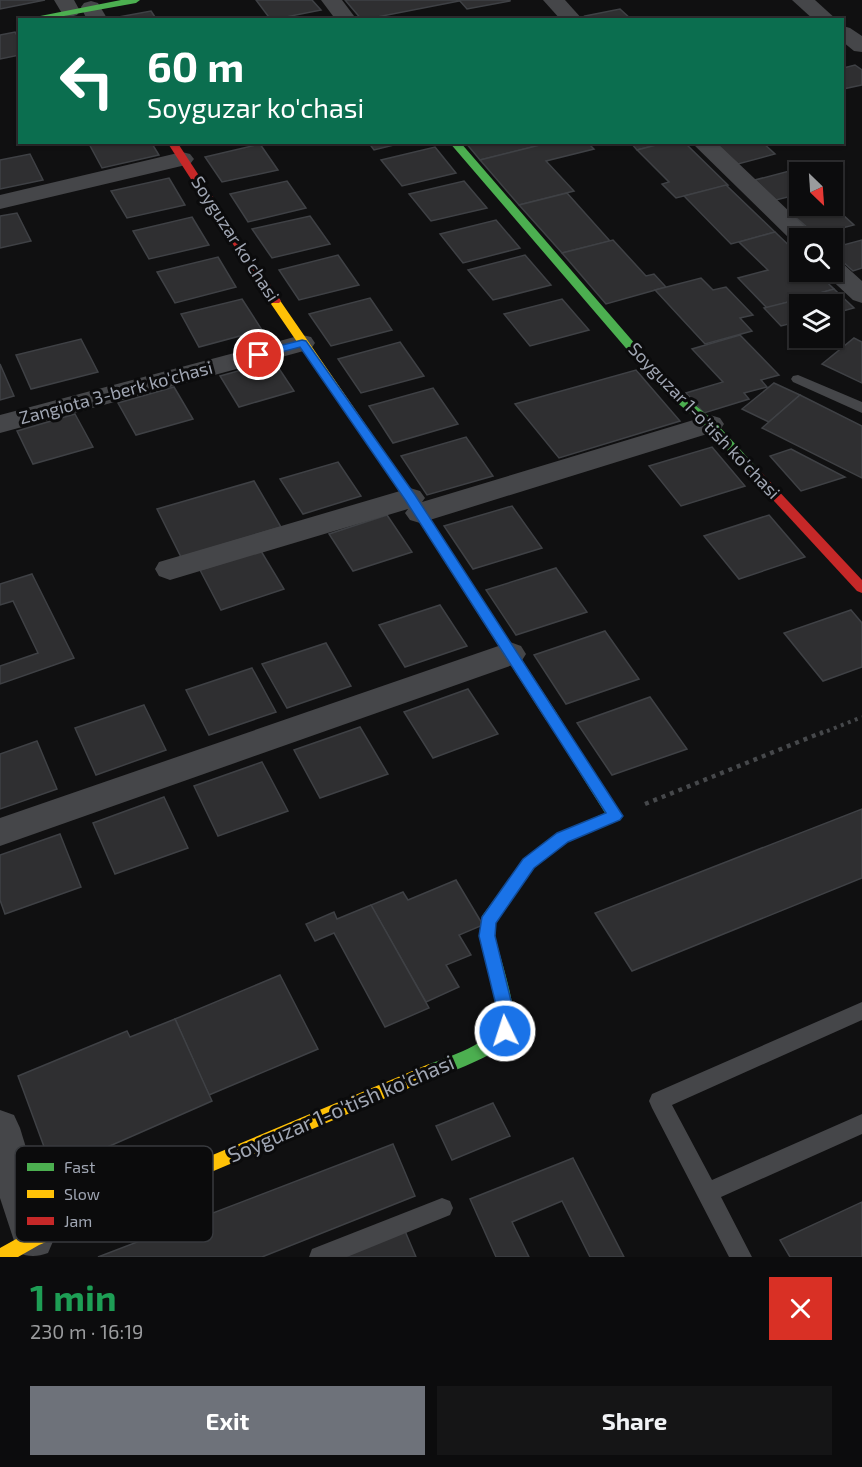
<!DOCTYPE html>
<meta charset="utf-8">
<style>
body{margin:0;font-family:"Exo 2",sans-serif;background:#151516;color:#f1f3f6;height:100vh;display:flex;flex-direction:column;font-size:22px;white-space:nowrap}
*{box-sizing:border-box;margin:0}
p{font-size:20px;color:#9a9b9d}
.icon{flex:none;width:33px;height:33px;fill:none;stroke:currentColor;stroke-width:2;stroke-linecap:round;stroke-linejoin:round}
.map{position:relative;height:1257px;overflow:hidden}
.sheet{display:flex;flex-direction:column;background:#0c0c0d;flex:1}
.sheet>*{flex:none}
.hud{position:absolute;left:18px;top:18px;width:826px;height:126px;border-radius:0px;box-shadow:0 2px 4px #0004,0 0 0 2px #2c2c2e;background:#0b6e4f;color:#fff;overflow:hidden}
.needle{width:39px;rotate:155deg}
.controls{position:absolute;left:789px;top:162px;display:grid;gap:12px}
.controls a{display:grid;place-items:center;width:54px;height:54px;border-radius:0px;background:#0c0c0d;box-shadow:0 2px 4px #0004,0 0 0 2px #2c2c2e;font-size:30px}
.pin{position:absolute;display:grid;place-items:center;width:51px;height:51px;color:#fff;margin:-26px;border:3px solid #fff;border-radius:50%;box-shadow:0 2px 6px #0007}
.me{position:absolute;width:66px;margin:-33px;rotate:356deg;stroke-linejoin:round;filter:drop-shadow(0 0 4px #0008)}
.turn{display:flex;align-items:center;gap:21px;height:126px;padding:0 30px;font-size:27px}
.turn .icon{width:78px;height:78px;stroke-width:2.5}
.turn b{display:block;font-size:42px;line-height:51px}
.round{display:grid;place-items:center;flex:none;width:63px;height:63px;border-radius:0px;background:#151516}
.head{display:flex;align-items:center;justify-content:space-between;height:102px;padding:0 30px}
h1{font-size:36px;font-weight:700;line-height:45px;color:#1e9e55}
.cta{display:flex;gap:12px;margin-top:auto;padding:12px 30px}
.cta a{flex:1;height:69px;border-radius:0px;background:#6e727a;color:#fff;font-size:24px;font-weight:700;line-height:69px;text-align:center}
.cta a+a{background:#151516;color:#f1f3f6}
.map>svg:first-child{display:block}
</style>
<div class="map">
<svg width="862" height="1257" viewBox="0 0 862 1257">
<rect width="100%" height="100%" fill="#101011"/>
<!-- building -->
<g fill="#2f2f31" stroke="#3f4145" stroke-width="1.5">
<path d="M0,0h45l-45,9z"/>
<path d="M256,0h56l9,10 -50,10z"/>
<path d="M345,0h113l1,1 -97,19z"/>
<path d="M459,0h51v1l-43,8z"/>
<path d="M620,9l12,11h-43l-4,-4z"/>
<path d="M151,11l6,9 -44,-2z"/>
<path d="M15,32l5,8v15l-20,4v-24z"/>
<path d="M855,65l7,5v15l-19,4v-21z"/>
<path d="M88,142h63l8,13 -57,13z"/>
<path d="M368,142h38l-32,8z"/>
<path d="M465,142h87l-72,18z"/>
<path d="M552,142h35l7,7 -48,12 28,30 -55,14 -39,-45z"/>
<path d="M630,142h38l-31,8z"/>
<path d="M668,142h16l44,43 -52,13 -14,-14 7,-2 -32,-32z"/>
<path d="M728,142h34l13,12 -37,10 -21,-19z"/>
<path d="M260,144l18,26 -56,12 -17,-25z"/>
<path d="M435,147l21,26 -54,13 -21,-26z"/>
<path d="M30,154l13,26 -43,9v-29z"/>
<path d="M793,170l7,6v18l-24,6 -21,-20z"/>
<path d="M169,178l16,27 -58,13 -16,-27z"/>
<path d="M287,181l19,27 -58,14 -18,-28z"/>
<path d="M464,181l23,27 -56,13 -22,-27z"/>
<path d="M726,185l49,47 -44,12 -47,-48z"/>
<path d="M567,193l43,48 -48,12 -43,-48z"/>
<path d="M832,205l22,20 -38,10 -23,-20z"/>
<path d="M17,213l14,28 -31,7v-32z"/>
<path d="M310,216l20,28 -58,14 -20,-29z"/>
<path d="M192,217l17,28 -60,14 -16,-28z"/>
<path d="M496,220l24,28 -57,15 -23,-29z"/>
<path d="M775,232l25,24v16h16l18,17 -67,19 -29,-30 30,-8 -29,-28z"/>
<path d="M613,240l33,36 8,-2 12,13 -60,17 -44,-51z"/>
<path d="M862,240v28l-9,3 -21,-19v-4z"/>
<path d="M338,255l21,30 -60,15 -20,-30z"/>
<path d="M525,255l26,30 -58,15 -25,-30z"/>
<path d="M218,257l18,30 -61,16 -18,-31z"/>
<path d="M701,278l12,12 13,-3 27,28 -13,3 12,13 -47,13 -50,-54z"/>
<path d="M834,289l20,19 -22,6v-10h-32v9l-12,-11z"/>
<path d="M370,298l22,32 -61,16 -22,-32z"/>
<path d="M242,299l20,31 -63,17 -18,-33z"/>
<path d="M562,299l27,31 -59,16 -26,-32z"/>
<path d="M788,302l12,11v8l-19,5 -17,-18z"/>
<path d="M740,335l39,40 -18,5 6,7 -23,6 5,6 -45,14 -18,-20 37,-11 -31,-33z"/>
<path d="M854,338l8,4v41l-40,-19z"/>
<path d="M81,339l17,33 -67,17 -15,-34z"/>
<path d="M400,342l24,34 -63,17 -23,-34z"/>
<path d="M274,361l20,30 -55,16 -19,-31z"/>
<path d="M0,364l14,32 -14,4z"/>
<path d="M636,370l44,51 -121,37 -44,-54z"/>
<path d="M774,383l26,12 -31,27 -27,-13z"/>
<path d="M174,387l19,32 -57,16 -18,-32z"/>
<path d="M433,388l25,36 -65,19 -24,-37z"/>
<path d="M800,395l62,31v52l-100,-50z"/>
<path d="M75,414l18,33 -60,17 -16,-33z"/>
<path d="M466,437l27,39 -66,19 -26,-39z"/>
<path d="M712,447l33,39 -64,20 -32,-40z"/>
<path d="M791,449l54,28 -44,14 -31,-35z"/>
<path d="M338,462l23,34 -58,18 -23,-35z"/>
<path d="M254,481l27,46 -100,30 -24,-48z"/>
<path d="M512,506l30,42 -69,21 -29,-43z"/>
<path d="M387,515l25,37 -59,19 -24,-37z"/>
<path d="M769,515l36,42 -66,22 -35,-43z"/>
<path d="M261,551l23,38 -63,21 -21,-40z"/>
<path d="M556,568l31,44 -71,23 -30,-45z"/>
<path d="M32,574l42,84 -74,26v-18l38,-13 -25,-52 -13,4v-21z"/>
<path d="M440,605l27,41 -62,21 -26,-42z"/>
<path d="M851,610l11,13v44l-39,14 -39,-48z"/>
<path d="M605,631l34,48 -73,25 -32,-49z"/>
<path d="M326,643l25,43 -64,22 -25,-44z"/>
<path d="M252,668l24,44 -67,23 -23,-45z"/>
<path d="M468,689l30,45 -65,24 -29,-46z"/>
<path d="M650,697l37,52 -75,26 -35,-52z"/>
<path d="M144,705l22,45 -70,25 -21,-47z"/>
<path d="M360,727l28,47 -68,24 -26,-48z"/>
<path d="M37,741l20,48 -57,20v-55z"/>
<path d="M262,762l26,49 -70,25 -24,-50z"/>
<path d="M164,797l24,51 -73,26 -22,-51z"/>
<path d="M862,809v69l-230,93 -37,-58z"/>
<path d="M60,834l21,53 -76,27 -5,-14v-45z"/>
<path d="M456,880l27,45 -24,10 12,20 -25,10 13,22 -33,15 -55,-97 32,-13 5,8z"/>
<path d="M371,905l58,103 -44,19 -51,-94 -19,8 -9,-17 28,-12 3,7z"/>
<path d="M280,975l38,74 -109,46 -34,-76z"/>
<path d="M175,1019l37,82 -159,70 -35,-95 109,-45 3,6z"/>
<path d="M493,1103l17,33 -58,24 -16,-34z"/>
<path d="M393,1144l22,52 -153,61h-164z"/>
<path d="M573,1158l51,99h-34l-28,-56 -50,21 17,35h-33l-26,-58z"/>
<path d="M862,1202v55h-72l-10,-17z"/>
<path d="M405,1231l11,26h-77z"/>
</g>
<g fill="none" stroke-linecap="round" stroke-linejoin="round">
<!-- path-far1 -->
<path stroke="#46484b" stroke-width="4" stroke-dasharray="3 4.5" stroke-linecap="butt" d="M820,734l42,-17"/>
<!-- path -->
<path stroke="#46484b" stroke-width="4.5" stroke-dasharray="4 5" stroke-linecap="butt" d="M645,804l178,-72"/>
<!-- lane -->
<g fill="#454649" fill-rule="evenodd">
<path d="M798,375l64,27v11l-69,-31 -2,-3 2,-3z"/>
<path d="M862,1002v18l-190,85 40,75 150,-66v20l-141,63 31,60h-23l-77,-149 -3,-7 3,-7z"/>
<path d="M442,1198l8,3 3,7 -3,7 -103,42h-38l3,-8z"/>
</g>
<!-- street -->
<g fill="#454649" fill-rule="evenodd">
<path d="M54,0h20l6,11 -3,4 -7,2 -7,-2z"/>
<path d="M321,0h21l15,20h-21z"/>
<path d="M543,0h22l18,20h-22z"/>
<path d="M792,0h23l22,20h-23z"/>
<path d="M91,1l7,2 10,17h-21l-6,-13 3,-4z"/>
<path d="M843,26l7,2 12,8v16l-8,-1 -11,-9z"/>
<path d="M691,142h25l96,91 3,5h-15v7l-6,-2z"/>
<path d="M182,152l8,2 4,5 -4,5 -190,45v-14z"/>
<path d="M832,260l9,2 21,19v22l-9,-3 -30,-28h9z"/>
<path d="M302,335l9,2 4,6 -4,6 -311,84v-18z"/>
<path d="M710,415l10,3 4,6 -4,6 -300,93 -10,-3 -5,-7 3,-4 -238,71 -11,-4 -4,-7 4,-7 241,-71 10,-3 10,3 5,7 -3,4z"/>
<path d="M510,642l11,4 5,8 -5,8 -521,184v-28z"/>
<path d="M0,1110l14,5 6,13 34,111 -6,14c-11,4 -19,4 -30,0l-18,-55z"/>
</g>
<!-- fast -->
<g fill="#4caf50" fill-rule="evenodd">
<path d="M121,0h19l-4,3 -94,17h-22z"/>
<path d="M449,142h11l209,241 45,38 45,49 2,3 -2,3h-8l-45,-49 -45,-38z"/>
<path d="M551,711l5,1 66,104 -2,4 -53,21 -33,26 -38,55 -1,14c5,22 24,76 18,96 -7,22 -63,40 -84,48l-6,-3 -2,-5 2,-5c24,-11 72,-22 76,-50l-20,-81 3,-20 42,-57 33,-26 48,-20 -61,-97 2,-4z"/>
</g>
<!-- slow -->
<g fill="#ffc107" fill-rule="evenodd">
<path d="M275,298l4,1 135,196 142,217 2,4 -2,4h-10l-140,-219 -137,-200z"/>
<path d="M429,1064l6,3 2,5 -2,5 -396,168 -21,12h-18v-9l27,-15z"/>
</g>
<!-- jam -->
<g fill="#c62828" fill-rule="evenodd">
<path d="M167,142h10l104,159 -2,2h-8z"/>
<path d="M755,469l4,1 103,110v13l-5,-2 -106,-115 -2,-3 2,-3z"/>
</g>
</g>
<!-- route -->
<path fill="#1a73e8" stroke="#114b97" stroke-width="1.5" d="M302,340l4,1 109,154 208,321 -3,4 -52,22 -34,26 -38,55 -1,13 20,81 -4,19 -6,2 -6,-2 -2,-5 2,-14 -20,-81 3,-19 41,-58 34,-26 49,-20 -200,-312 -106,-154 -41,11 -6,-3 2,-3z"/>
<g text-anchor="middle" stroke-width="6" stroke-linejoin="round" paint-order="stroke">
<!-- street labels -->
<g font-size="18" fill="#a0a6b3" stroke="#0b0b0c">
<text transform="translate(235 239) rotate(57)" y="6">Soyguzar ko'chasi</text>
<text transform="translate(116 393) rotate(-15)" y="6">Zangiota 3-berk ko'chasi</text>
<text transform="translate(704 421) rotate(46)" y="6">Soyguzar 1-o'tish ko'chasi</text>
</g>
<!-- near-street labels -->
<g font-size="21" fill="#a0a6b3" stroke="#0b0b0c">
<text transform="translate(341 1109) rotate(-23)" y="7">Soyguzar 1-o'tish ko'chasi</text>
</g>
</g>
<!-- legend -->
<rect x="15" y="1146" width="198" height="96" rx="9" fill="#0b0b0c" stroke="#383a3e" stroke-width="1.5"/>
<rect x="27" y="1163" width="27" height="8" fill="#4caf50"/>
<rect x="27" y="1190" width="27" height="8" fill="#ffc107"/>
<rect x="27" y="1217" width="27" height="8" fill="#c62828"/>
<g font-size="16" fill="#a0a6b3">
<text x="64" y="1173">Fast</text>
<text x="64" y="1200">Slow</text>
<text x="64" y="1227">Jam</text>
</g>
</svg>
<div class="controls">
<a><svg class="needle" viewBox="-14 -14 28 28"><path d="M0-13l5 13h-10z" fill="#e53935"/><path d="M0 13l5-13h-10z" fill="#9a9b9d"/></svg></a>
<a><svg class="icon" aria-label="search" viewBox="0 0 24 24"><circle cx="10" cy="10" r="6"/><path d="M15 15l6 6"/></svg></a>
<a><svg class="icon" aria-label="layers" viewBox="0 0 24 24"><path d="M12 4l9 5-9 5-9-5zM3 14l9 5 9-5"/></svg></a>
</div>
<div class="pin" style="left:259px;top:355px;background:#d93025"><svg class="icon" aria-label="arrive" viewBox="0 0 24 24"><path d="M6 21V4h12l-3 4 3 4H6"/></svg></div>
<svg class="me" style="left:505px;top:1031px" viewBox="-20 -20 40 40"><circle r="17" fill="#1a73e8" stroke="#fff" stroke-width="3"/><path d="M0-11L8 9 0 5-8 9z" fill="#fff"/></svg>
<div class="hud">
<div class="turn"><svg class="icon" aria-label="left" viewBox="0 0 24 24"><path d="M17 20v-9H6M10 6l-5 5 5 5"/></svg><div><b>60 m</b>Soyguzar ko'chasi</div></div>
</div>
</div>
<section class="sheet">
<div class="head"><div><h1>1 min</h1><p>230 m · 16:19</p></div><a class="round" style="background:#d93025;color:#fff"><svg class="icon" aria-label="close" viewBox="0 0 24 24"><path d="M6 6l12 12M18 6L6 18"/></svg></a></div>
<div class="cta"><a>Exit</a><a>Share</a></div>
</section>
